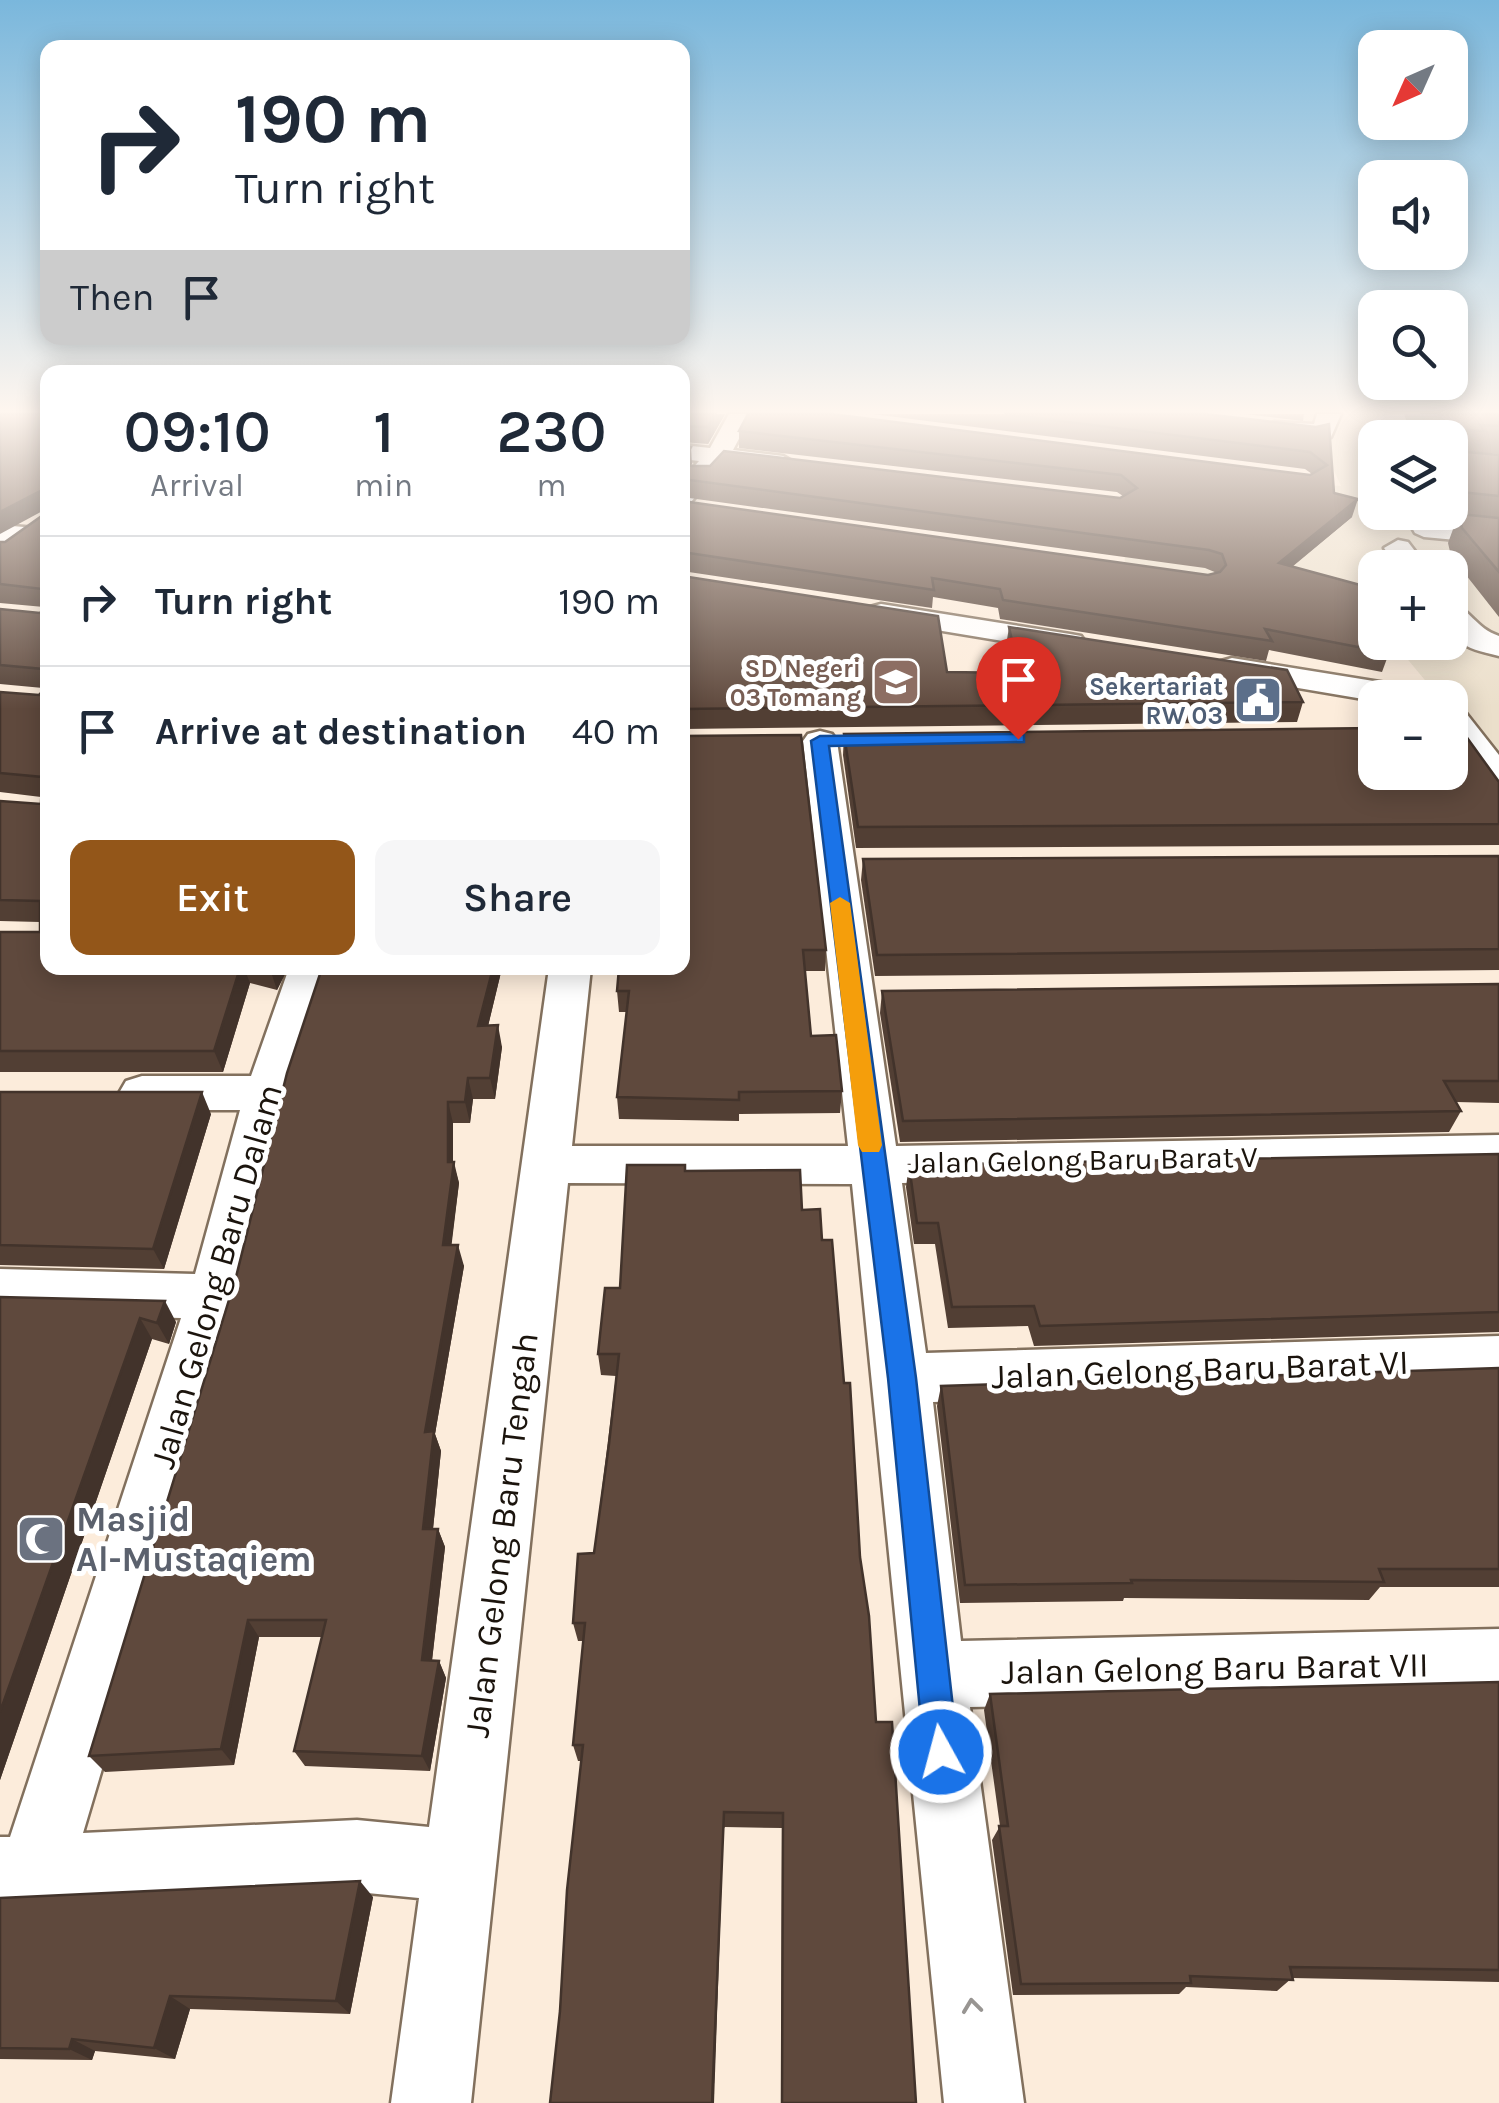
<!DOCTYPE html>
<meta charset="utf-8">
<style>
body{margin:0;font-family:Karla,sans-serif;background:#f6f6f7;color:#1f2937;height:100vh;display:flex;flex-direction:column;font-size:38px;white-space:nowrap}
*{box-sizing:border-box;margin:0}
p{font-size:32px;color:#747a83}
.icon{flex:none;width:55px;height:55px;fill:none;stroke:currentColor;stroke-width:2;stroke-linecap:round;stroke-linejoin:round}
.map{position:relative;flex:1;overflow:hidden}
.details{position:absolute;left:40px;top:365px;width:650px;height:610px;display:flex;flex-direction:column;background:#fff;border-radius:20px;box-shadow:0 5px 25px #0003}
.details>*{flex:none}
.banner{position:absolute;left:40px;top:40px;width:650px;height:305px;border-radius:20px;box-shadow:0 5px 25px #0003;background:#fff;color:#1f2937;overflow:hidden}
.needle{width:65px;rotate:225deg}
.tools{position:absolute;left:1358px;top:30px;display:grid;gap:20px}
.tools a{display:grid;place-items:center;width:110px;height:110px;border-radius:20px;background:#fff;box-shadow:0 5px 25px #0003;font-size:50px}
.pin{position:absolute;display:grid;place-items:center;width:85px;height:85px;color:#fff;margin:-102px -42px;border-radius:50% 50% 50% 0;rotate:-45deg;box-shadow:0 0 10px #0007}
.pin .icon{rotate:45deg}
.me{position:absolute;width:110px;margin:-55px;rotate:353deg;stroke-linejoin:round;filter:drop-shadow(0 0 8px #0008)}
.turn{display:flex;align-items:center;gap:35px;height:210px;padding:0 30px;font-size:45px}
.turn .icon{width:130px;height:130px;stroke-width:2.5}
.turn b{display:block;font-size:70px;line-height:85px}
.then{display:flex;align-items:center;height:95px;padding:0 30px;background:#0003;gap:20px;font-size:38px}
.eta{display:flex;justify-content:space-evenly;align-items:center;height:170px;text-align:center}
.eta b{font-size:60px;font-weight:600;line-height:70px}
.button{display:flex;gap:20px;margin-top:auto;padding:20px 30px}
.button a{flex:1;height:115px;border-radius:20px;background:#935619;color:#fff;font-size:40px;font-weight:600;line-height:115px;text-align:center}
.button a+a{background:#f6f6f7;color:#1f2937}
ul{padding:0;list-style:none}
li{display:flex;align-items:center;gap:30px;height:130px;padding:0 30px;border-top:2px solid #e0e1e3}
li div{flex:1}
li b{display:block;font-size:38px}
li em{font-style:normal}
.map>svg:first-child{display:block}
</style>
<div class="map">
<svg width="1499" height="2103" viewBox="0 0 1499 2103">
<rect width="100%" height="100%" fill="#fcecdb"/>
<!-- commercial -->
<path fill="#ebdfcb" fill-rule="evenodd" d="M1243,414h256v361l-49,-64v-13l-11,-1 -45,-54 56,-1v-74h-75v52l-251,-43 3,-76 56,-26 158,11 -29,-64zM1375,438h75v74h-75z"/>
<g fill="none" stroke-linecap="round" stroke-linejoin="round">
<!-- minor casing -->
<g stroke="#82705d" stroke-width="5">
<g id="minor">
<path d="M729,414h23l-19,36 50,6 12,7 -12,7 -59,-6 -33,38 -9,2v-24l17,-19 -17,-2v-14l28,3z"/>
<path d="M1317,414h24l-10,23 -57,-1 -12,-7 12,-7 40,2z"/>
<path d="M1403,512h27l9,11 60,5v16l-75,-7 -9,-4z"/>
<path d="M0,525l48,4v16l-48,-4z"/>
<path d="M1398,540l10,2 20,26h-29l-15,-20z"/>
<path d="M1450,603c20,5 25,25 49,33v20c-38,-9 -49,-12 -49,-53z"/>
<path d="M881,604l189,30 11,2 5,7 -5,7 -11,2 -200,-33 -4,-6 4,-6z"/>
<path d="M1232,658l185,30 12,3 4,7h-58v3l-154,-26 -5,-7 5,-7z"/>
<path d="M1450,705l12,3 37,47v35l-13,-3 -36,-49z"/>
<path d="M820,731l12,3 5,7 59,405 603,-11v36l-597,12 24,170 573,-17v48l-566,18 28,239 538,-12v66l-529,12 54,396h-80l-92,-919 -284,-1 -97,920h-80l28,-205 -62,-6 -357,19v-74h10l171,-519 -181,-5v-44l195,5 45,-164h-98l-16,-5 -7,-12 7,-12 16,-5h109l38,-108h42l-40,125 -49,204 -159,536 274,-13 72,7 120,-859h42l-19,178h276l-45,-405 5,-7z"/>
</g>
</g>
<!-- minor -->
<use href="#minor" fill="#fff" fill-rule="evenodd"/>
</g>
<!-- wall -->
<g fill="#523f34">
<path d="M48,414v554h240l-11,22 -27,-7 -27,89h-223v-140h40v-10l-40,-1v-120l41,3v-7l-41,-5v-100l39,3 4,-4v-3l-43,-4v-75l40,4 4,-4v-2l-44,-4v-61h5l38,-27z"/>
<path d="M682,414h43l-17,30 -26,-2z"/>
<path d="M872,414h333l111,13 18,66 18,24 -60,50 83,75 14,11 -7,19 -113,-22 -3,11 -266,-42 -2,-11 -65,-11 -1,11 -250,-37v-70l526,74 9,-2 -12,-5 -523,-71v-52l9,2v19l429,32 3,-2 -6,-4 -378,-44v-17l571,44 2,-1 -7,-5z"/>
<path d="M1245,414h59l-1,7z"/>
<path d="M1404,414h95v40l-23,-1 23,2v162l-48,-61 -3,-13 8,-22 -15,-2 -6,-7h15v-74h-38z"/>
<path d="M682,576l265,96 64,1 -5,-27 3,-19 294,75 -6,20 -615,7z"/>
<path d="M844,734l655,48v63l-643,3 -13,-93z"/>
<path d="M682,736l144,214 -1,21h-20l6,65 31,55 -2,22 -101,1v7l-120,-2 -2,-22 10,-85h-8l-2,-21z"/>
<path d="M1499,856v114l-624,6 -14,-96 2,-21z"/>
<path d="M322,968h180l-14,58 14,21 -7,52h-22l-3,24h-17v39l6,21 -8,62 13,21 -29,168 6,17 -8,78h5l7,18 -13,114h7l7,17 -16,93 -125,-5 -11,-15 28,-114h-63l-25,128 -129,7 -16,-16 147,-479z"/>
<path d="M1499,984v119l-43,-1 5,9 -12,21 -549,10 -20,-129 2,-22z"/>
<path d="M0,1092l211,22 -47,155 -164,-4z"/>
<path d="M1499,1154v178l-465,14 -6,-20 -80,2 -13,-84h-21l-8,-57 3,-22z"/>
<path d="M685,1171l117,39 20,30 22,143 32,339 40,381h-135l1,-275 -57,-1 -165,184 21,-250h-3l-5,-16 10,-104h-5l-5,-18 21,-70 22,-177 -15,-1 -3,-21 22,-66z"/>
<path d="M0,1297l176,25 -7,22 -17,-5 -152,441z"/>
<path d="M1499,1368v219h-119l-11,13 -245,-2 -1,3 -163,2 -23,-197 4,-20z"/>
<path d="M1499,1682v300l-207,-4 -15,13 -91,-4 -7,7 -166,1 -21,-155 8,-14 -16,-116 6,-16z"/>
<path d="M373,1897l-23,117 -160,-5 -15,50 -80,-8 -3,9 -92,-1v-161z"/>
</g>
<!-- shaded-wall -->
<g fill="#42332b">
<path d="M715,414h10l-17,30v-17z"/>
<path d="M691,447l1,17 -7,13 -1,-17z"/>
<path d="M44,489l4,19 -48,26v-22z"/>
<path d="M1358,499l-6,18 -79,65 6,-19z"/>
<path d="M240,968h4l6,15 -27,89 -9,-21z"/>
<path d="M271,968h17l-11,22 -7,-21z"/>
<path d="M493,968h9l-19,79 -5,-21z"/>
<path d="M498,1025l4,22 -7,52 -5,-21z"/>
<path d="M468,1078l5,21 -3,24 -5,-21z"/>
<path d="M202,1092l9,22 -47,155 -11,-20z"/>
<path d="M448,1102l5,21v44l1,-5 5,21 -10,83 -6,-21 5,-83z"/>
<path d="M458,1245l6,21 -29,168 6,17 -10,97 -8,-19 2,-97z"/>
<path d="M165,1301l11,21 -7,22 -12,-21z"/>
<path d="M140,1318l12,21 -152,441v-68z"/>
<path d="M438,1529l7,18 -15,130 -8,-17z"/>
<path d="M248,1620l11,17 -25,128 -13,-16z"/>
<path d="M439,1661l7,17 -16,93 -8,-15z"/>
<path d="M724,1812l-10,291h-2z"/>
<path d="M360,1881l13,16 -23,117 -14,-13z"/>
<path d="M170,1996l20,13 -15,50 -21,-11z"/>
<path d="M72,2039l23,12 -3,9 -23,-11z"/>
</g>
<!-- building -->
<g fill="#5f493d" stroke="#42332b" stroke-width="2.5">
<path d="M0,414h48v554h192l-26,83h-214v-119h40v-31l-40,-1v-99l41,3 1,-27 -42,-4v-81l39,3 4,-4v-22l-43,-4v-56l40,4 4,-4 -1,-20 -43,-5v-42h5l38,-27 1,-26 -44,23z"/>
<path d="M682,414h33l-7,13 -26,-1z"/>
<path d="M748,414h84l478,61 17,-10 -17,-13 -306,-38h201l111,13 13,-3 5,69 24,6 -79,64 96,26v15l-5,6 5,1v31h16l-2,11 -124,-24 7,12 -269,-41 -3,-11 -68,-11 2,12 -252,-38v-51l526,74 12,-3 6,-7 -4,-11 -13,-4 -527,-71v-34l9,2 -7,13 7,6h19l14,-15 396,47 17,-10 -16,-13 -382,-44z"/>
<path d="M1422,414h77v12l-19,-1 4,6 -24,-1 -4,3 1,18 42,4v41l-48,-5 -1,-1v-52h-19z"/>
<path d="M1459,514l40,4v54l-37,-44z"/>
<path d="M682,576l256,40 9,56 72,1 -10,-46 278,43 16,32 -621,7z"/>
<path d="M1450,721h5l44,61v42l-641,3 -14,-93 531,-6v44h75z"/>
<path d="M801,735l25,215h-23l8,86 25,-1 6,56 -103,1v8l-122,-3 12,-106h-12l2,-23h63v-232z"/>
<path d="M1499,856v93l-622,6 -14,-96z"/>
<path d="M322,968h171l-15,58 20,-1 -8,53h-22l-3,24h-17v60h6l-11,83h15l-33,187 9,-1 -11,98h15l-16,131 17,1 -17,95 -128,-5 32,-131h-78l-27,129 -132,7 147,-479 51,-204z"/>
<path d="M1499,984v97h-55l17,30 -558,10 -21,-130z"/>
<path d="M0,1092h202l-49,157 -153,-4z"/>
<path d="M1499,1154v158l-459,14 -6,-20 -82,1 -14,-84h-21l-8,-58z"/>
<path d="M627,1165h58v6l115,-1 2,40 18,-1 2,31h10l12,143h6l10,174 9,59 7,106h16l24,381h-134l1,-290 -59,-1 -12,291h-162l10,-92 7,-121 16,-145h-10l12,-122h-12l5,-69 16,-1 15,-109 10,-90h-21l7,-66h15z"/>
<path d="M0,1297l165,4 -8,22 -17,-5 -140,394z"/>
<path d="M1499,1368v201h-120l5,13 -253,-2 1,3 -167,2 -24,-199z"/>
<path d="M1499,1682v288l-209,-3 3,13 -103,-4 1,7 -170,1 -22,-158h9l-18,-132z"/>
<path d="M360,1881l-24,120 -166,-5 -16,52 -82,-9 -3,10 -69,-1v-150z"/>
</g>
<!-- one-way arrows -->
<defs><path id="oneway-chevron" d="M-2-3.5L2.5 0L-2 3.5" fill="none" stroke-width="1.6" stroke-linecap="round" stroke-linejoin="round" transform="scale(2.5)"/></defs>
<use stroke="#989592" href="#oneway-chevron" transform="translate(972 2006) rotate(-97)"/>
<!-- sky -->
<linearGradient id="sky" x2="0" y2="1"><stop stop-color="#7ab7dc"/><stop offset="0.58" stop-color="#fef6ef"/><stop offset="1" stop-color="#fef6ef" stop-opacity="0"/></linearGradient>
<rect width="1499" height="709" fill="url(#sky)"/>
<!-- route -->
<path fill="#1a73e8" stroke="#114b97" stroke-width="2.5" d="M1018,734l6,1v7l-195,4 87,632 42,374 -5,13 -12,5 -12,-5 -5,-13 -36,-374 -77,-637 9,-5z"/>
<!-- slow -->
<path fill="#f59e0b" d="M840,897l10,6 32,242 -3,7h-17l-4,-7 -28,-242z"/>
<!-- icons -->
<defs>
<g id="school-square" transform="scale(2.5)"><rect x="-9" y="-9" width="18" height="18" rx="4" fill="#8d6e63" stroke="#fff"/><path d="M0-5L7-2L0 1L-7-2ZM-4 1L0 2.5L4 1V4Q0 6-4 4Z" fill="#fff"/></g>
<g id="civic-square" transform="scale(2.5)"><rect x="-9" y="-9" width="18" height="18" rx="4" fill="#5c6f8a" stroke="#fff"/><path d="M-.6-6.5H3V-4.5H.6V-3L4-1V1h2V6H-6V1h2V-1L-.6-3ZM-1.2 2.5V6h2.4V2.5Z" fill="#fff"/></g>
<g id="mosque-square" transform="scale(2.5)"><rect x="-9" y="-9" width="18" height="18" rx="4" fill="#6b7280" stroke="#fff"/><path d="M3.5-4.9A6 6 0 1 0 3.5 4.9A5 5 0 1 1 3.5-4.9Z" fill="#fff"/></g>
</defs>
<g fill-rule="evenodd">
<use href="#school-square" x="896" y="682"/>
<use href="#civic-square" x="1258" y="700"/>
<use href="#mosque-square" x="41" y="1539"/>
</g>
<g text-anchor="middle" stroke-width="10" stroke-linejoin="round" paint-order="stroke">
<!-- far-education labels -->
<g font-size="25" font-weight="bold" fill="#785e54" stroke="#fff" text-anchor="end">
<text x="861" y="677">SD Negeri<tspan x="861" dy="29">03 Tomang</tspan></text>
</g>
<!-- far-service labels -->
<g font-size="25" font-weight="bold" fill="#4e5e75" stroke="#fff" text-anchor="end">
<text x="1223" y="695">Sekertariat<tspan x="1223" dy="29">RW 03</tspan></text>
</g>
<!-- street labels -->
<g font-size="30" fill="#1b140d" stroke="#fff">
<text transform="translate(1083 1160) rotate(-1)" y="10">Jalan Gelong Baru Barat V</text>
</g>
<!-- near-street labels -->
<g font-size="35" fill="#1b140d" stroke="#fff">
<text transform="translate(216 1276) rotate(-74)" y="12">Jalan Gelong Baru Dalam</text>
<text transform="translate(1200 1369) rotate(-2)" y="12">Jalan Gelong Baru Barat VI</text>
<text transform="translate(501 1535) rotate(-83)" y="12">Jalan Gelong Baru Tengah</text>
<text transform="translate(1215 1668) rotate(-1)" y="12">Jalan Gelong Baru Barat VII</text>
</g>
<!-- near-worship labels -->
<g font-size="35" font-weight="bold" fill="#5b616d" stroke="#fff" text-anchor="start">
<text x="76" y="1531">Masjid<tspan x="76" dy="40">Al-Mustaqiem</tspan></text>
</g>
</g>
</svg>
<div class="tools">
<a><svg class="needle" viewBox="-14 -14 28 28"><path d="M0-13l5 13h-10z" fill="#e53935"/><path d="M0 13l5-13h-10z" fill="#747a83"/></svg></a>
<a><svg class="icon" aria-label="sound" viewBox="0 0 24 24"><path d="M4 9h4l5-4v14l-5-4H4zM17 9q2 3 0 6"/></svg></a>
<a><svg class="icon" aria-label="search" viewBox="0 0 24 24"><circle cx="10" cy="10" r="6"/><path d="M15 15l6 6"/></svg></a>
<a><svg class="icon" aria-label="layers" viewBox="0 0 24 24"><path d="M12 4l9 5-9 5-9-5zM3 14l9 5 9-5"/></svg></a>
<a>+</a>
<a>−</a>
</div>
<div class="pin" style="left:1018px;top:739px;background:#d93025"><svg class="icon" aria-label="arrive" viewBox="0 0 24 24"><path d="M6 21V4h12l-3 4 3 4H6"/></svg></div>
<svg class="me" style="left:941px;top:1752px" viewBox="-20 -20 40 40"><circle r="17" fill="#1a73e8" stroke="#fff" stroke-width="3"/><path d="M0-11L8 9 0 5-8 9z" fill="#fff"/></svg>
<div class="banner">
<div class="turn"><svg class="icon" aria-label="right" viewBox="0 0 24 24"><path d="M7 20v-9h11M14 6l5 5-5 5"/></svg><div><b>190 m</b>Turn right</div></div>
<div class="then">Then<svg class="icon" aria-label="arrive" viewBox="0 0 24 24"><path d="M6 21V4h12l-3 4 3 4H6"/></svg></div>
</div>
<section class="details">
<div class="eta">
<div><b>09:10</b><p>Arrival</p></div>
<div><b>1</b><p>min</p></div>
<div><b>230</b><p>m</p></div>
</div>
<ul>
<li><svg class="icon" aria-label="right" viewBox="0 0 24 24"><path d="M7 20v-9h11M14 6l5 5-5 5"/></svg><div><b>Turn right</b></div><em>190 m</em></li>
<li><svg class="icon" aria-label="arrive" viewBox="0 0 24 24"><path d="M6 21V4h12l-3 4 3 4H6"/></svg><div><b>Arrive at destination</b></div><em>40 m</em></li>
</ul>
<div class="button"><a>Exit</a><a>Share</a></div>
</section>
</div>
